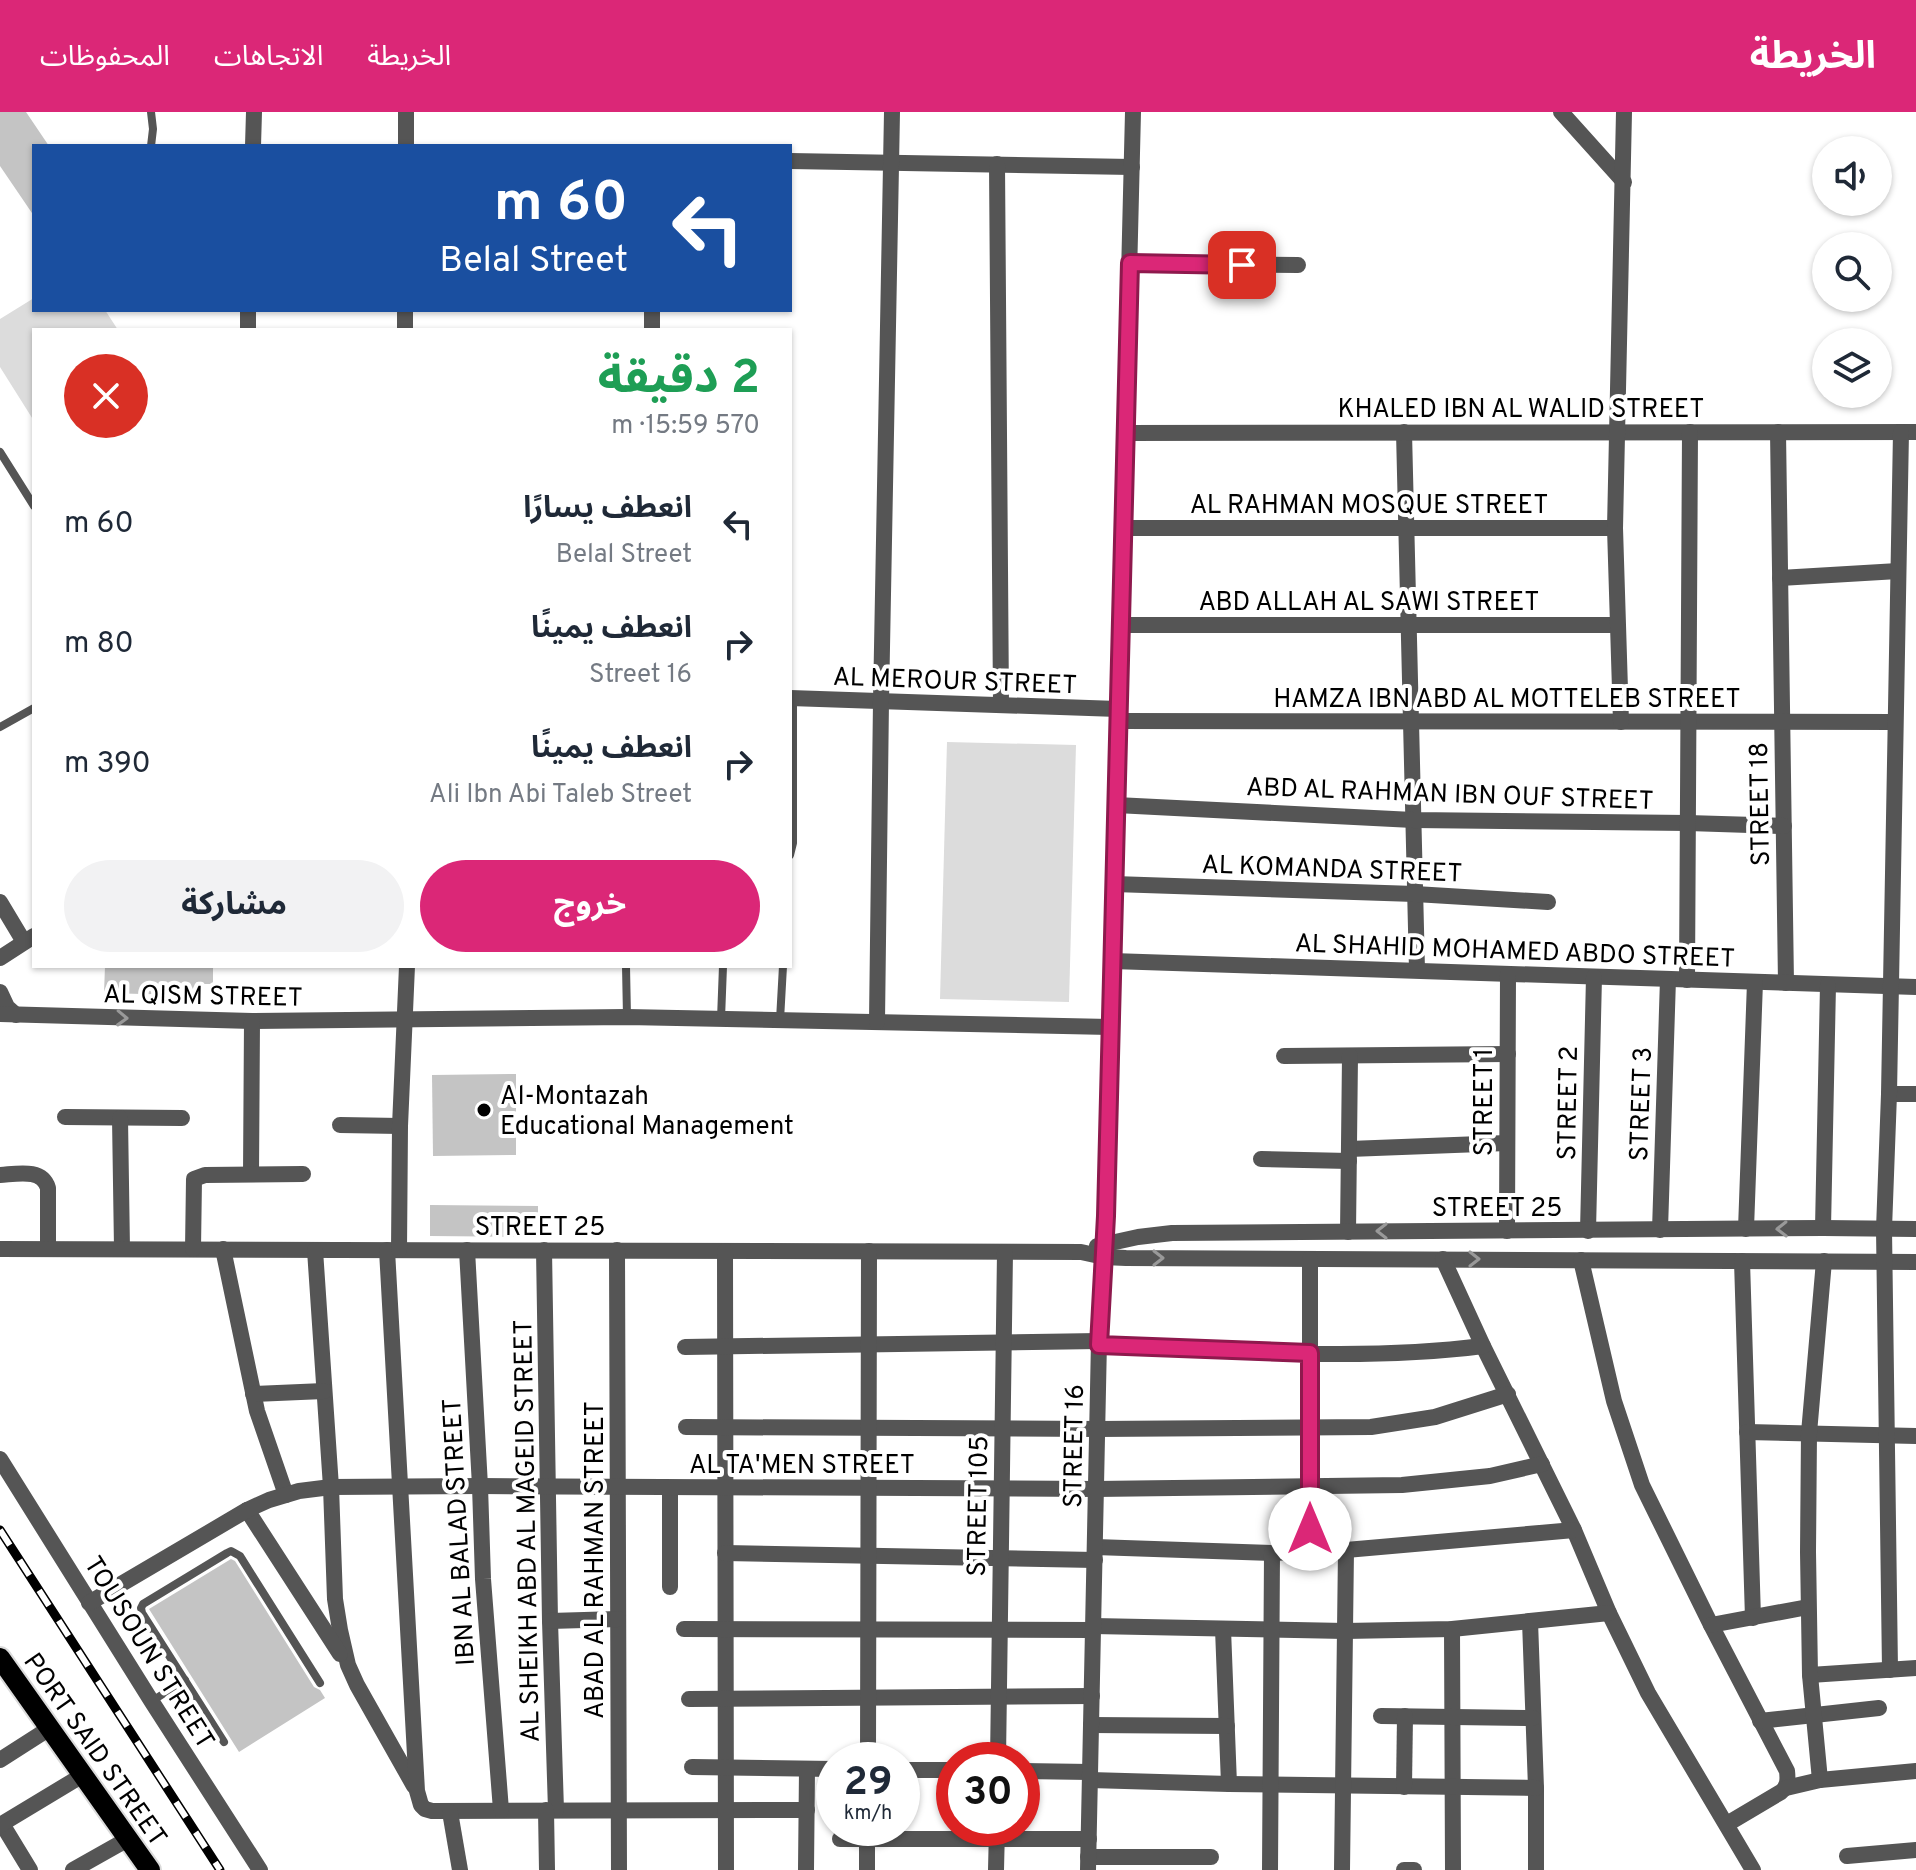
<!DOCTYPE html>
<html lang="ar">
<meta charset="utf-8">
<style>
body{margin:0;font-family:Overpass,"Noto Sans Arabic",sans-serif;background:#f2f2f3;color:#1f2937;direction:rtl;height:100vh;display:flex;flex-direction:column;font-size:30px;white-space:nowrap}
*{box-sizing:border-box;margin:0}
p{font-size:26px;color:#747a83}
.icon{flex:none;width:44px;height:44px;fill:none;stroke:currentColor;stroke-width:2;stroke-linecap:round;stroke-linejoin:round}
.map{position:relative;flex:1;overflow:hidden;direction:ltr}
.details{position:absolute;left:32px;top:216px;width:760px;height:640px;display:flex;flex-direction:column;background:#fff;border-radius:0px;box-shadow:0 2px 6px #0004;direction:rtl}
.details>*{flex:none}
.guide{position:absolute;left:32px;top:32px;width:760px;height:168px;border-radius:0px;box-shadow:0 2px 6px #0004;direction:rtl;background:#1a4fa0;color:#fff;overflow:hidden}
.tools{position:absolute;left:1812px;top:24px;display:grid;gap:16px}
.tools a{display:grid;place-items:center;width:80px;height:80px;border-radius:50%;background:#fff;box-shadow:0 2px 6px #0004;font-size:40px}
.speed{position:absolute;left:816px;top:1630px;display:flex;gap:16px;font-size:40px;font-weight:700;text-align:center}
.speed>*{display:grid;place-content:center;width:104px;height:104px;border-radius:50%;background:#fff;box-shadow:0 2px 6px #0004;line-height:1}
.speed small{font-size:20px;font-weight:400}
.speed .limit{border:12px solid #d22;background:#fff;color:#111}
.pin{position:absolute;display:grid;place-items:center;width:68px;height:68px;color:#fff;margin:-34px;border-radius:16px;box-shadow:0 4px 12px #0006}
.me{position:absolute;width:88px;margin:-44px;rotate:0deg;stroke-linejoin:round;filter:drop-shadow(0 0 6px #0008)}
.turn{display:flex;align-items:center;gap:28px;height:168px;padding:0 32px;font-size:36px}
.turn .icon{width:104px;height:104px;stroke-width:2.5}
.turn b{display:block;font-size:56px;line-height:68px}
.round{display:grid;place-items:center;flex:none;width:84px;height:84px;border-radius:42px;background:#f2f2f3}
.summary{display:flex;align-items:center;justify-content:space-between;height:136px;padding:0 32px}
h1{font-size:48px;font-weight:700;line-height:60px;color:#1e9e55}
.button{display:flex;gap:16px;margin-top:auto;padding:16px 32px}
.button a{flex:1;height:92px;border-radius:48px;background:#db2777;color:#fff;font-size:32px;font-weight:700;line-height:92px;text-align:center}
.button a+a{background:#f2f2f3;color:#1f2937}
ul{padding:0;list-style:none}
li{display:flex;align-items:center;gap:24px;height:120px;padding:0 32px}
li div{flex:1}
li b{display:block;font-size:30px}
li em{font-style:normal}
header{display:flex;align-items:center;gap:48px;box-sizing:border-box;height:112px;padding:0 40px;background:#db2777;color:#fff}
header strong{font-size:38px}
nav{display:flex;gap:44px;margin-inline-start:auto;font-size:28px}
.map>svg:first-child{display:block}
</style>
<header>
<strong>الخريطة</strong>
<nav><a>الخريطة</a><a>الاتجاهات</a><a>المحفوظات</a></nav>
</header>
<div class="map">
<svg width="1916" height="1758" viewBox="0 0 1916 1758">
<rect width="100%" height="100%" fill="#fff"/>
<!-- green -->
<g fill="#dcdcdc">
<path d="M34,186v12h71l13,20h-84v91l-34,-54v-48z"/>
<path d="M947,630l129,3 -7,257 -129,-3z"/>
</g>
<!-- building -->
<g fill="#c4c4c4">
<path d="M0,0h26l23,34h-15v70l-34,-50z"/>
<path d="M105,854h108v18h-10v19h-22v-8l-77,-2z"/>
<path d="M516,962v81l-83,1 -1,-81z"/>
<path d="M430,1093l108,1v31l-108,-1z"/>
<path d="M231,1447l4,2 79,126 6,3 5,8 -86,54 -90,-143z"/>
</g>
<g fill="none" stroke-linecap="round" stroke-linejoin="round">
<!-- primary casing -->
<g stroke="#dbdbdb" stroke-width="24">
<path id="primary" d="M0,1546l150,212"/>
</g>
<!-- lane -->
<g stroke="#555" stroke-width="8">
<path d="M151,0l2,17 -2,17"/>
<path d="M0,340l34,54"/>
<path d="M0,615l34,-19"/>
<path d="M790,743l3,-12v-145"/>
<path d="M626,854l1,51"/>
<path d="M721,907l2,-53"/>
<path d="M780,908l3,-54"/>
<path d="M152,1589l33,-21"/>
<path d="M224,1630l-82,-129 -1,-5 2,-4 84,-51 4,-2 9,5 80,127"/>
</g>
<!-- street -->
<g stroke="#555" stroke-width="16">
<path d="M1561,0l63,70"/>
<path d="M253,34l1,-34"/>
<path d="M406,34v-34"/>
<path d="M790,49l342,6"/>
<path d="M997,52l4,541"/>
<path d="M1130,151l168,2"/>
<path d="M652,198v20"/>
<path d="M248,218v-20"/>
<path d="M405,218v-20"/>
<path d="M1404,320l13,538"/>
<path d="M1778,320l8,551"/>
<path d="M1125,321l791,-1"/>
<path d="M1123,416h492"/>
<path d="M1780,466l118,-7"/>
<path d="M1121,513h496"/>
<path d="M790,586l328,11"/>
<path d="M1118,609l777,1"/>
<path d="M1621,610l-6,-194 9,-416"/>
<path d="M1116,693l297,15 275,3 96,3"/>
<path d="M1114,772l301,10 133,8"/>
<path d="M0,790l24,40"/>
<path d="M0,846l34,-22"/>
<path d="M1112,849l804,26"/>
<path d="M1687,868l3,-548"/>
<path d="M0,880l7,15 9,8"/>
<path d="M0,902l252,7 375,-4 483,10"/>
<path d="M877,910l4,-321 11,-589"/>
<path d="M1284,944l224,-2"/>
<path d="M1889,982h27"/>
<path d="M65,1005l117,1"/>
<path d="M120,1006l2,131"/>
<path d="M340,1013l60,1"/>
<path d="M1349,1037l158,-6"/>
<path d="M1261,1047l88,2"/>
<path d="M251,1062l1,-153"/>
<path d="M0,1063c17,-1 42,-7 48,13v61"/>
<path d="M1823,1116l5,-243"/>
<path d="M1746,1117l9,-247"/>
<path d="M1660,1118l8,-251"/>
<path d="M1507,1119l1,-257"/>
<path d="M1588,1119l6,-254"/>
<path d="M1348,1120l2,-176"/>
<path d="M1097,1134l41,-9 34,-4 651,-5 93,1"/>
<path d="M0,1137l1081,3 23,5 22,1 790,4"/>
<path d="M193,1137l1,-70 11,-4 98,-1"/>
<path d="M223,1137l34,162 29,84"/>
<path d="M315,1138l16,237 4,112 5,31 8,35 9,20 57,101"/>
<path d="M387,1138l30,541 4,14 4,4 7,2 375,-1"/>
<path d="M399,1138l1,-124 7,-160"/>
<path d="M467,1138l13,236 3,93 18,231"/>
<path d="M544,1138l6,371 6,189"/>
<path d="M617,1138l2,620"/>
<path d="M725,1139l1,619"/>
<path d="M1443,1147l40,87 91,184 35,83 39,80 105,177"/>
<path d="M1581,1148l33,141 28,84 69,140 76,146c1,9 1,15 -6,21l-54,32"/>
<path d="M1742,1149l11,357"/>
<path d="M1099,1233c127,5 258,17 384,1"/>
<path d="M685,1235l414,-6"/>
<path d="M253,1282l71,-3"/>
<path d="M686,1315l411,2 274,-2 64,-10 73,-23"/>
<path d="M1747,1320l169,4"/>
<path d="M0,1347l152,243 108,168"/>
<path d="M670,1376v99"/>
<path d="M247,1398l93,144"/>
<path d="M1095,1435l177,6 74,-3 228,-20"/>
<path d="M1310,1440v-293"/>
<path d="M725,1441l370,7"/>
<path d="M89,1491l158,-93 22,-10 30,-9 32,-4 149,-1 616,3 306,-4 88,-9 52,-12"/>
<path d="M550,1509l68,-2"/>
<path d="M1530,1509l6,167v82"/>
<path d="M1711,1513l97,-18"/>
<path d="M1093,1514l252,5 107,-2 157,-16"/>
<path d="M684,1517l409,1"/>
<path d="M1223,1517l6,155"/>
<path d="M1452,1517l1,241"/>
<path d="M1890,1558l-6,-441 5,-135 12,-662"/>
<path d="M1810,1563l106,-7"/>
<path d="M689,1587l403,-3"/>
<path d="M1381,1604l152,2"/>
<path d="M1760,1609l119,-13"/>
<path d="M1091,1613l136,1"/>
<path d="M0,1648l50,-32"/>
<path d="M868,1648l1,-509"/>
<path d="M998,1648l7,-508"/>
<path d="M692,1655l142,2"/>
<path d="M902,1658h52"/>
<path d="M1022,1659l68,1"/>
<path d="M1090,1668l139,4 307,4"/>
<path d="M1820,1668l-10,-105 -2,-123 1,-119 15,-172"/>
<path d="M1404,1675l1,-71"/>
<path d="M1786,1676l34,-8 96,-9"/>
<path d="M546,1698l1,60"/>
<path d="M450,1700l10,58"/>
<path d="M2,1712l28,46"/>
<path d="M0,1713l83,-50"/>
<path d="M840,1727h249"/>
<path d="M1847,1744l69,-6"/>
<path d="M1088,1745h123"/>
<path d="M73,1758l55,-31"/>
<path d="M806,1758l1,-101"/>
<path d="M867,1758v-42"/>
<path d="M996,1758l1,-42"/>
<path d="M1088,1758l11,-529 7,-125 27,-1104"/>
<path d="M1270,1758l2,-317"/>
<path d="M1342,1758l4,-320"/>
<path d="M1404,1758h10"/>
</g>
<!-- primary -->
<use href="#primary" stroke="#000" stroke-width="20"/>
<!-- rail casing -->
<g stroke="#000" stroke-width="9">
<path id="rail" d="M0,1418l220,340"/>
</g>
<!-- rail -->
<use href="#rail" stroke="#fff" stroke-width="6" stroke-dasharray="18" stroke-linecap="butt"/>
</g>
<!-- one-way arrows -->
<defs><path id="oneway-chevron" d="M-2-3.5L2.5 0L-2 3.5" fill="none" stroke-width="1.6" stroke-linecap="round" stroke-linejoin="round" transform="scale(2)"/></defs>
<g stroke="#999">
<use href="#oneway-chevron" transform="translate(122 906) rotate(2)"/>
<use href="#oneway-chevron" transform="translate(1782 1117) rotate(179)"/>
<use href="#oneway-chevron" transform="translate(1382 1119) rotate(180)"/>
<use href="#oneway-chevron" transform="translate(1158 1146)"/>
<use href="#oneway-chevron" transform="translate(1474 1147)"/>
</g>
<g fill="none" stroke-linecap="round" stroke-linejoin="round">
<!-- route casing -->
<g stroke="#8e194d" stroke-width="20">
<path id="route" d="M1242,153l-112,-2 -24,953 -7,129 211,8v176"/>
</g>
<!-- route -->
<use href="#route" stroke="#db2777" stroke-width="14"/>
</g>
<!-- markers -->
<circle fill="#000" stroke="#fff" stroke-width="3" cx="484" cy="998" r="8"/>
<g text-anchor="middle" stroke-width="8" stroke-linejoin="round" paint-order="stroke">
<!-- street labels -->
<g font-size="26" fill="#000" stroke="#fff">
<text x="1521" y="305">KHALED IBN AL WALID STREET</text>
<text x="1369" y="401">AL RAHMAN MOSQUE STREET</text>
<text x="1369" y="498">ABD ALLAH AL SAWI STREET</text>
<text transform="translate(955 568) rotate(2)" y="9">AL MEROUR STREET</text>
<text x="1507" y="595">HAMZA IBN ABD AL MOTTELEB STREET</text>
<text transform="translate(1450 681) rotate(2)" y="9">ABD AL RAHMAN IBN OUF STREET</text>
<text transform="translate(1759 692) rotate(-91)" y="9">STREET 18</text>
<text transform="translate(1332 756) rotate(2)" y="9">AL KOMANDA STREET</text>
<text transform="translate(1515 838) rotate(2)" y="9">AL SHAHID MOHAMED ABDO STREET</text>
<text transform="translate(203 883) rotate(1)" y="9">AL QISM STREET</text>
<text transform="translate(1483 990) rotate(-90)" y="9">STREET 1</text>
<text transform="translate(1567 991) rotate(-89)" y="9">STREET 2</text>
<text transform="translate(1640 992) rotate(-88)" y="9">STREET 3</text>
<text x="1497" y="1104">STREET 25</text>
<text x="540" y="1123">STREET 25</text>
<text transform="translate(1073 1334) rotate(-89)" y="9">STREET 16</text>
<text x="802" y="1361">AL TA'MEN STREET</text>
<text transform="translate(977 1394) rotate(-89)" y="9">STREET 105</text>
<text transform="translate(526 1419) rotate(-91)" y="9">AL SHEIKH ABD AL MAGEID STREET</text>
<text transform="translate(458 1420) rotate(-93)" y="9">IBN AL BALAD STREET</text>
<text transform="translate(594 1448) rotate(-90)" y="9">ABAD AL RAHMAN STREET</text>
<text transform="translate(150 1540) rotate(58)" y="9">TOUSOUN STREET</text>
<text transform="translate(96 1637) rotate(55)" y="9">PORT SAID STREET</text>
</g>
<!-- poi labels -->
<g font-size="26" fill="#000" stroke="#fff" text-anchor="start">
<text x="500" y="992">Al-Montazah<tspan x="500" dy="30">Educational Management</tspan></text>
</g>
</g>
</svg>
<div class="tools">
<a><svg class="icon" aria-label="sound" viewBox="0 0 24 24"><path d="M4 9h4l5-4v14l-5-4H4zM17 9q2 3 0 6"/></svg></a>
<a><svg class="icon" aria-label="search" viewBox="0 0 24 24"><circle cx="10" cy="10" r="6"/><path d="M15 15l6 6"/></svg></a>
<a><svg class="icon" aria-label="layers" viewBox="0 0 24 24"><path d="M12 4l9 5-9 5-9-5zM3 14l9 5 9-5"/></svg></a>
</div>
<div class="speed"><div>29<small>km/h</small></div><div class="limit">30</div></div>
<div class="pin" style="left:1242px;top:153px;background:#d93025"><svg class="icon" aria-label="arrive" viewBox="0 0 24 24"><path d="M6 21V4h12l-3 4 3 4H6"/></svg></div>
<svg class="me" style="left:1310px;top:1417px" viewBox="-20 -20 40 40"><circle r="19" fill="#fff"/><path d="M0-13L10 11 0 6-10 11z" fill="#db2777"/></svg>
<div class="guide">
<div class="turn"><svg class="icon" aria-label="left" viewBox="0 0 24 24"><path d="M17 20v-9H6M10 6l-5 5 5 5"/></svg><div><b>60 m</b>Belal Street</div></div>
</div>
<section class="details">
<div class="summary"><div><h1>2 دقيقة</h1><p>570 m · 15:59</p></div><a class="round" style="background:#d93025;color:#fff"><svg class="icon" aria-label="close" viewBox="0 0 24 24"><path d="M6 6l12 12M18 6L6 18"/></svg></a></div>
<ul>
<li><svg class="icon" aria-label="left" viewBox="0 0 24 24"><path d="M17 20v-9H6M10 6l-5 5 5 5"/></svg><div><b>انعطف يسارًا</b><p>Belal Street</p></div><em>60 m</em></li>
<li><svg class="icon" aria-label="right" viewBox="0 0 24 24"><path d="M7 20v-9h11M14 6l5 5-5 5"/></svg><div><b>انعطف يمينًا</b><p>Street 16</p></div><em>80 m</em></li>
<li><svg class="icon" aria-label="right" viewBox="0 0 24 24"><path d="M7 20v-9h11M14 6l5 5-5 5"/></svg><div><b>انعطف يمينًا</b><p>Ali Ibn Abi Taleb Street</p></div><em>390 m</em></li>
</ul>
<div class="button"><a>خروج</a><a>مشاركة</a></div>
</section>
</div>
